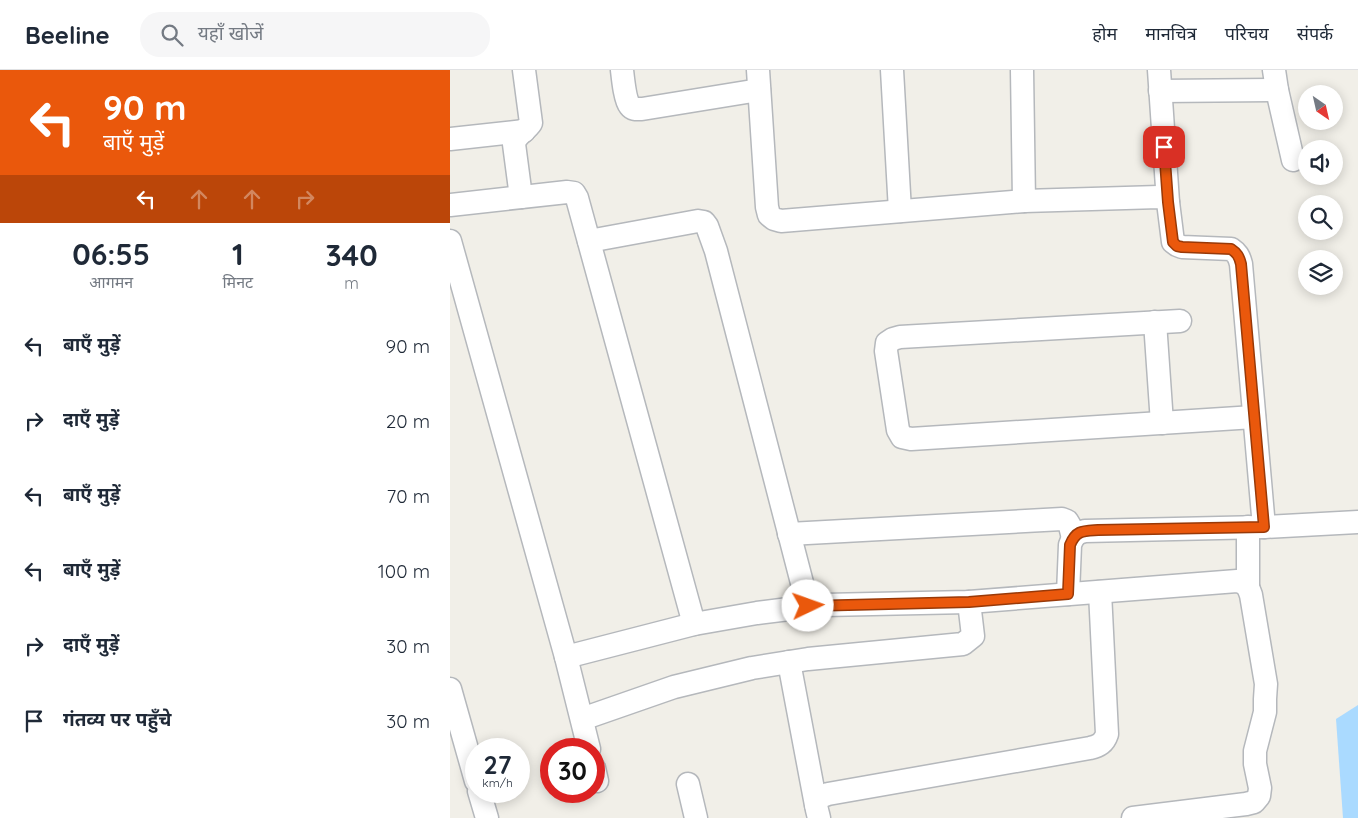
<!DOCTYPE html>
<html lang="hi">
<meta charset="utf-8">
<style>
body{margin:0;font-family:Quicksand,"Noto Sans Devanagari",sans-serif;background:#f6f6f7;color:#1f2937;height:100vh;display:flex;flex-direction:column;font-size:19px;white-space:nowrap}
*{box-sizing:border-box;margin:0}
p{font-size:16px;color:#747a83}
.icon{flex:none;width:28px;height:28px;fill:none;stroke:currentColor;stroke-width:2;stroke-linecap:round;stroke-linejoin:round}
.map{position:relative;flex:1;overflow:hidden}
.drawer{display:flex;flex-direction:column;background:#fff;width:450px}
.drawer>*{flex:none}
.banner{background:#ea580c;color:#fff;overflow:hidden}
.needle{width:32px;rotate:146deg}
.buttons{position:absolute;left:848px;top:15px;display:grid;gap:10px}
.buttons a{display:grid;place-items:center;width:45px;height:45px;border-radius:50%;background:#fff;box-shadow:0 2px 12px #0003;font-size:25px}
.speed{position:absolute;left:15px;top:668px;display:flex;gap:10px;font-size:25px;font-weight:700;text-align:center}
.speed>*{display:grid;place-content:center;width:65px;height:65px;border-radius:50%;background:#fff;box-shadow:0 2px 12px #0003;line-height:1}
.speed small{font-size:12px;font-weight:400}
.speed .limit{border:8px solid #d22;background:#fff;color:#111}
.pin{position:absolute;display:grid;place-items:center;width:42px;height:42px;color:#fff;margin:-21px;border-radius:10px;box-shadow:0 2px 8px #0006}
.me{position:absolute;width:55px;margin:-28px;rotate:87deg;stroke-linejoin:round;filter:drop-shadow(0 0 4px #0008)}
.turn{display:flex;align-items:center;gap:18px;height:105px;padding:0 20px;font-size:22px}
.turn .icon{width:65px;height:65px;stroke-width:2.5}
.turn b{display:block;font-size:35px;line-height:42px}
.lanes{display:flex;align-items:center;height:48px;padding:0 20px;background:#0003;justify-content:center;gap:25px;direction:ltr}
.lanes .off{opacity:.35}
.eta{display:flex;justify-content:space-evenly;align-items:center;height:85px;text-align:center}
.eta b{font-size:30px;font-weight:700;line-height:35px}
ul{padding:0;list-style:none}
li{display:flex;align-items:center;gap:15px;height:75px;padding:0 20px}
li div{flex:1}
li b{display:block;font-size:19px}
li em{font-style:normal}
header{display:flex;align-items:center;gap:30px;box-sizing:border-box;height:70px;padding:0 25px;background:#fff;border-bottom:1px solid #e0e1e3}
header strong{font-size:24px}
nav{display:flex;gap:28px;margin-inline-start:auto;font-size:18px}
.search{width:350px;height:45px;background:#f6f6f7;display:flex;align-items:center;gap:12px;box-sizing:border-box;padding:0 18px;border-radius:20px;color:#747a83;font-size:19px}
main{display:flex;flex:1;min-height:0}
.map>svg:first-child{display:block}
</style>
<header>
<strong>Beeline</strong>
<div class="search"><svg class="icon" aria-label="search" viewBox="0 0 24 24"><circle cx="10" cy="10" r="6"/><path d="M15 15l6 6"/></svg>यहाँ खोजें</div>
<nav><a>होम</a><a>मानचित्र</a><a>परिचय</a><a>संपर्क</a></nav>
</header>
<main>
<section class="drawer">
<div class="banner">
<div class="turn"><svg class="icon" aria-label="left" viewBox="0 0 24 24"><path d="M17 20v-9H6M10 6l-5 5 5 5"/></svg><div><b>90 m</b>बाएँ मुड़ें</div></div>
<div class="lanes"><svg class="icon" aria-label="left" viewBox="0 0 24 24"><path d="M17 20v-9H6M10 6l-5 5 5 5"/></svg><svg class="icon off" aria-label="ahead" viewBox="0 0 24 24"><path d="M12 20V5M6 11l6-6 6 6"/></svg><svg class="icon off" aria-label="ahead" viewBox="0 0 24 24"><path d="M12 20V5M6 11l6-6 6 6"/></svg><svg class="icon off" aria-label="right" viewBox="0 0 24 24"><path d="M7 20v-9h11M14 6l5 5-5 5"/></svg></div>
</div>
<div class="eta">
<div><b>06:55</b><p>आगमन</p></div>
<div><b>1</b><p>मिनट</p></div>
<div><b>340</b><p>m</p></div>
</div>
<ul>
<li><svg class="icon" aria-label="left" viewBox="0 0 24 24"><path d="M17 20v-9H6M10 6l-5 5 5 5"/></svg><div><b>बाएँ मुड़ें</b></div><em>90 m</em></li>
<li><svg class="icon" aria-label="right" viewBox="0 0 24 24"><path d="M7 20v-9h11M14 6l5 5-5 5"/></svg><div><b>दाएँ मुड़ें</b></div><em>20 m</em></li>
<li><svg class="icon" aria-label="left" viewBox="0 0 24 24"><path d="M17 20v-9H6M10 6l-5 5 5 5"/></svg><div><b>बाएँ मुड़ें</b></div><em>70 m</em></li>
<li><svg class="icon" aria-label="left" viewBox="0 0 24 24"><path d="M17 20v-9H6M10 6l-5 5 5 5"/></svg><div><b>बाएँ मुड़ें</b></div><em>100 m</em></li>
<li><svg class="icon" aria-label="right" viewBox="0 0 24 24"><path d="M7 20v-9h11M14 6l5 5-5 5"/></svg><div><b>दाएँ मुड़ें</b></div><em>30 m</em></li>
<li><svg class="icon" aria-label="arrive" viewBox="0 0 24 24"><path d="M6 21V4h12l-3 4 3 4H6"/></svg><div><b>गंतव्य पर पहुँचे</b></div><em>30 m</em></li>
</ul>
</section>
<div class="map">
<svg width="908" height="748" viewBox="0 0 908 748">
<rect width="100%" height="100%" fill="#f1efe8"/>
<!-- water -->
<path fill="#aadaff" d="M908,635v113h-15l-7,-99z"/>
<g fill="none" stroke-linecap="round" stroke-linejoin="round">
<!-- minor casing -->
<g stroke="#b5b8bc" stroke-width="25">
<g id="minor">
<path d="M172,0c1,9 3,30 8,36 3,4 7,3 12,3l117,-19"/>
<path d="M308,0l9,137 2,8 5,4 7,2 243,-20 135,-4 6,2 3,3 5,40 4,3 5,2 49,2c6,4 8,7 10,15l23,263"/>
<path d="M442,0l8,141"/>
<path d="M572,0l2,131"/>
<path d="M709,0l9,132"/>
<path d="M824,0l3,20 16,70"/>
<path d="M710,21l117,-1"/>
<path d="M0,69l74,-8"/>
<path d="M71,127l-7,-53c2,-10 12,-13 17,-21l-7,-53"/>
<path d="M0,135l117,-13 7,1 3,5 117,426"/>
<path d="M0,171l116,416 23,92"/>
<path d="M139,171l109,-20 6,1 3,4 9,25 92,355"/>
<path d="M730,251l-280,16 -7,2 -6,4 -1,8 12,79 4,7 9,2 343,-22"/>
<path d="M705,252l7,101"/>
<path d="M798,457v60"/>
<path d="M339,464l273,-15 5,2 3,5 3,12"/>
<path d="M618,524l2,-49c3,-9 6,-12 15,-14l179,-4 94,-5"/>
<path d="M116,587l128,-33 63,-11 40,-5 27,-3 145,-3 268,-21c9,2 11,5 14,14l15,89 -1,15v13l-10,39v13l5,24 -1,8 -5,6 -8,2 -113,14"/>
<path d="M339,592l27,143"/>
<path d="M0,619l26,92"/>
<path d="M132,649l92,-32 78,-19 56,-9 155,-15 10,-8 -4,-34"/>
<path d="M144,698l3,13"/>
<path d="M238,714l8,34"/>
<path d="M29,721l8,27"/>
<path d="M369,748c-3,-13 -7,-19 9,-24l262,-46c9,-2 14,-5 17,-14l-7,-142"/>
</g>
</g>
<!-- minor -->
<use href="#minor" stroke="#fff" stroke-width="22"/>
</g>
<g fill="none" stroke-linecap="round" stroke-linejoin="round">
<!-- route casing -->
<g stroke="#983908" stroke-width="12">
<path id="route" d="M358,536l161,-4 99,-8 2,-49c6,-15 13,-14 28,-15l166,-3 -23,-263c-2,-8 -4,-11 -10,-15l-49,-2 -5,-1 -4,-4 -5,-40 -4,-55"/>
</g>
<!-- route -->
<use href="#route" stroke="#ea580c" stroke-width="9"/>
</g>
</svg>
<div class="buttons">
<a><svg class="needle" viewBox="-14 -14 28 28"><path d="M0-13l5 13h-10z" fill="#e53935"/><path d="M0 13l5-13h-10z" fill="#747a83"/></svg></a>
<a><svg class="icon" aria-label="sound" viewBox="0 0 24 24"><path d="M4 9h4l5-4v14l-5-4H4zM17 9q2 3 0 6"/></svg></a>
<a><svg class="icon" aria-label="search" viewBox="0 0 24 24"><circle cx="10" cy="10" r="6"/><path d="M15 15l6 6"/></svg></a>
<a><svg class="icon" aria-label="layers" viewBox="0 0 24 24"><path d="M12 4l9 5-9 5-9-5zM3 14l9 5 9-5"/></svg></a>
</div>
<div class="speed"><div>27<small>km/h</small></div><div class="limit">30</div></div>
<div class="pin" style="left:714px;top:77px;background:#d93025"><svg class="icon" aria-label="arrive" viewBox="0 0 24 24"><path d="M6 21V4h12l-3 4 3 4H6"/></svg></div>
<svg class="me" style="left:358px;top:536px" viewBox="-20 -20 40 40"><circle r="19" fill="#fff"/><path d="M0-13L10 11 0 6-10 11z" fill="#ea580c"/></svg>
</div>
</main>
